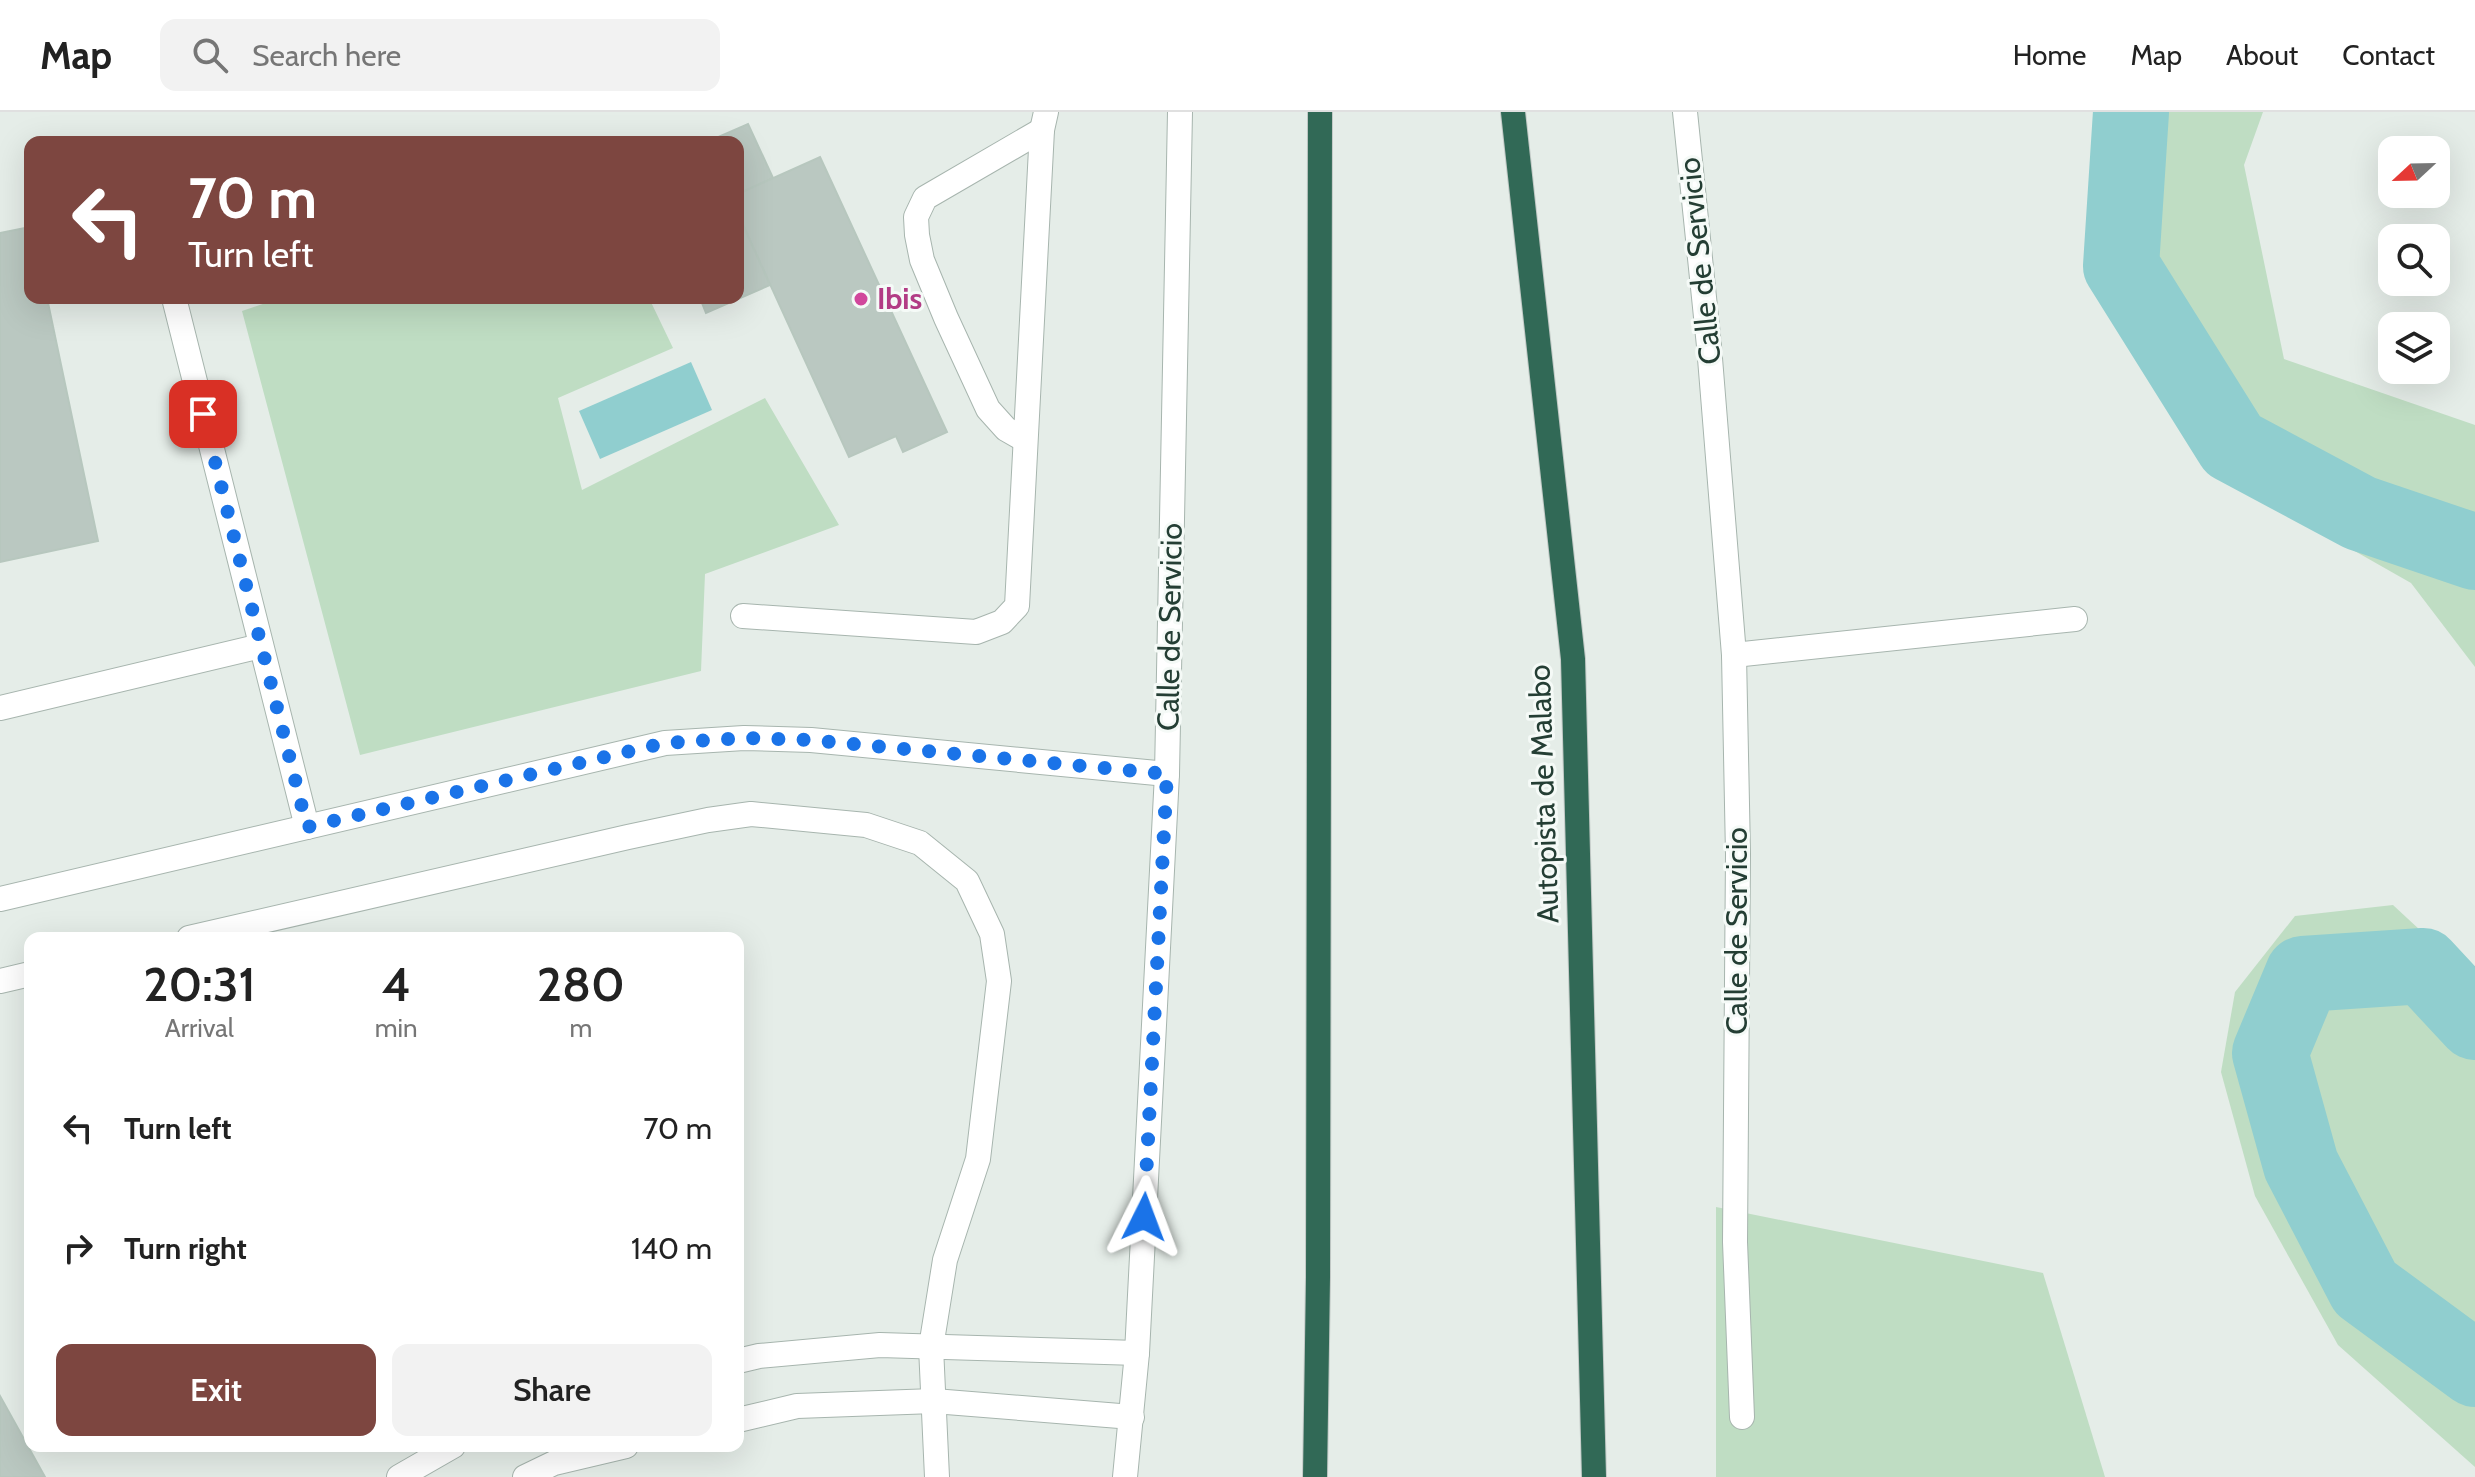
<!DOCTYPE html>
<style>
body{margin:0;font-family:Cabin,sans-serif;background:#f2f2f2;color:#222;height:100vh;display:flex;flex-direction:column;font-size:30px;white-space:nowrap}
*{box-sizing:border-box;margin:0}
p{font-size:26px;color:#767676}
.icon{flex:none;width:44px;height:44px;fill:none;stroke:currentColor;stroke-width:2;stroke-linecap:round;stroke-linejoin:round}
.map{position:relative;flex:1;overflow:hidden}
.side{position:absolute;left:24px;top:820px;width:720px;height:520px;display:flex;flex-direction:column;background:#fff;border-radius:16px;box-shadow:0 8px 32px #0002}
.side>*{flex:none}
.banner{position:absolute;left:24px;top:24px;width:720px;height:168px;border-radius:16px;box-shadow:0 8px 32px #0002;background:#7d4640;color:#fff;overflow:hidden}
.needle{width:52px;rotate:248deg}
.tools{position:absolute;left:2378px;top:24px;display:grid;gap:16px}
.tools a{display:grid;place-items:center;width:72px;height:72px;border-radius:16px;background:#fff;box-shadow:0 8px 32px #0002;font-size:40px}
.pin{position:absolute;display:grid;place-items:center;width:68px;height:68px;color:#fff;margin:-34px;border-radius:16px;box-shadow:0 4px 12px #0006}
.me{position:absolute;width:88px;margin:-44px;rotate:3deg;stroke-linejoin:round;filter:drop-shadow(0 0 6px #0008)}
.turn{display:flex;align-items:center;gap:28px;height:168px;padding:0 32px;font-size:36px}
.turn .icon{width:104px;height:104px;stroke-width:2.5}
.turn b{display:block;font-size:56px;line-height:68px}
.eta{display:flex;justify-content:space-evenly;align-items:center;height:136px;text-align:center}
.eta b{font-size:48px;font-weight:600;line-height:56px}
.primary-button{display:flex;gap:16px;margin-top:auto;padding:16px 32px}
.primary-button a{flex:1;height:92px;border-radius:16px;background:#7d4640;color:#fff;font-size:32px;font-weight:600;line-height:92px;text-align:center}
.primary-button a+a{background:#f2f2f2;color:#222}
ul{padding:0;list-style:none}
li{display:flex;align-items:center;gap:24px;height:120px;padding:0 32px}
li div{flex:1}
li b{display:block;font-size:30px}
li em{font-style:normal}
header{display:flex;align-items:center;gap:48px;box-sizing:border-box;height:112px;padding:0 40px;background:#fff;border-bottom:2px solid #e0e0e0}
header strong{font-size:38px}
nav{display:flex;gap:44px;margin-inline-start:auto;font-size:28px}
.search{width:560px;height:72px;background:#f2f2f2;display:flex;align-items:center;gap:20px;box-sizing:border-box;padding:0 28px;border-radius:16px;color:#767676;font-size:30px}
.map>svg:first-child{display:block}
</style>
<header>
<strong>Map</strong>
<div class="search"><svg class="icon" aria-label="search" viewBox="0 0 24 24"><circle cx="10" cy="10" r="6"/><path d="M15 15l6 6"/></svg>Search here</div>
<nav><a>Home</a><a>Map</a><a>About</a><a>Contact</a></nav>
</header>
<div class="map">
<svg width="2475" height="1365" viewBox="0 0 2475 1365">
<rect width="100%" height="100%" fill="#e5ede8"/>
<!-- green -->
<g fill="#bfddc3">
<path d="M2099,0h164l-19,53 40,194 191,66v242l-64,-84 -148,-84 -86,-74 -71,-131z"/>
<path d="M280,186h369l24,50 -115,50 24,92 183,-92 74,127 -134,49 -4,97 -341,84 -118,-444z"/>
<path d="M2393,793l82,76v486l-137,-122 -83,-149 -34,-124 14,-80 60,-76z"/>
<path d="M1716,1095l327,66 62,204h-389z"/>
</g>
<!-- water -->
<path fill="#90cecf" d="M691,250l21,48 -112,49 -21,-48z"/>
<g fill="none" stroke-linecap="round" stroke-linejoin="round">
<!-- river -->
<g stroke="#90cecf" stroke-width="76">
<path d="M2131,0l-10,154 112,179 127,68 115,39"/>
<path d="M2475,910l-52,-56 -120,8 -33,79 31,112 64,123 110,81"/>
</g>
</g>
<!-- building -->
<g fill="#bac8c1" stroke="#b7c7be" stroke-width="2">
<path d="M748,12l25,54 -35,16v-52h-31z"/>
<path d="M820,45l127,275 -44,20 -7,-16 -47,21 -111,-243v-20z"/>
<path d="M738,102l32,71 -64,28 -6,-15h38z"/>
<path d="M30,115v71h17l51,243 -98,21v-329z"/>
<path d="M0,1284l45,81h-45z"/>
</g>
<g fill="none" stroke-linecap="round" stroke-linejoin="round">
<!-- minor casing -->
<g stroke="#a7b5ae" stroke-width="26">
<g id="minor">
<path d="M1685,0l24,234 25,309 4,199 -3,388 7,175"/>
<path d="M174,186l133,529"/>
<path d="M1025,328l-19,-11 -18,-20 -42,-91 -24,-58 -5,-25 -1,-18 9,-19 117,-68"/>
<path d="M743,504l233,16 26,-10 15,-16 25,-476 4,-18"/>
<path d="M1734,543l341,-36"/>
<path d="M0,596l261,-62"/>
<path d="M0,787l665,-156 79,-5 67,2 356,34"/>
<path d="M189,826l439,-101 80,-17 43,-6 115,11 54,18 47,38 25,53 7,47 -21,178 -33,101 -14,87 6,130"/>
<path d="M0,869l30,-7"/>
<path d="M738,1249l21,-5 121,-11 257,8"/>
<path d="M738,1308l59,-14 137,-5 198,16"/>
<path d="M399,1365l54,-31"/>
<path d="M525,1365l29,-14 72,-17"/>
<path d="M1125,1365l12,-124 30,-579 13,-662"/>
</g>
</g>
<!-- highway casing -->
<g stroke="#c2c9c6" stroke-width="26">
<g id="highway">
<path d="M1513,0l60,547 21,818"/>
<path d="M1315,1365l3,-200 2,-1165"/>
</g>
</g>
<!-- minor -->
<use href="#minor" stroke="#fff" stroke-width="24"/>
<!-- highway -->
<use href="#highway" stroke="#316956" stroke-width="24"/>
</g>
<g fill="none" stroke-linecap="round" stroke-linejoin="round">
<!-- route -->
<path stroke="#1a73e8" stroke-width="14" stroke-dasharray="0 25.2" d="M203,302l104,413 358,-84 79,-5 67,2 356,34 -23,443"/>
</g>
<!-- markers -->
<circle fill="#d1479c" stroke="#f5faf7" stroke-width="3" cx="861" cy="187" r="8"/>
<g text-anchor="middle" stroke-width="6" stroke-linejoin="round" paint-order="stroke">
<!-- street labels -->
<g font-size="30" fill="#243e34" stroke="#f5faf7">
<text transform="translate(1700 149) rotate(-96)" y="10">Calle de Servicio</text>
<text transform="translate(1170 515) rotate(-89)" y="10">Calle de Servicio</text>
<text transform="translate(1544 682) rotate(-92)" y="10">Autopista de Malabo</text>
<text transform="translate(1737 819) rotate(-90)" y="10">Calle de Servicio</text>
</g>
<!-- hotel labels -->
<g font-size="30" font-weight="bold" fill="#b23c85" stroke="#f5faf7" text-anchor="start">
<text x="877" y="197">Ibis</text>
</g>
</g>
</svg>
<div class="tools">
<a><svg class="needle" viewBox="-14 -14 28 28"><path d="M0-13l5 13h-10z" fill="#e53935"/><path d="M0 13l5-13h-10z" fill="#767676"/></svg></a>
<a><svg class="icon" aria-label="search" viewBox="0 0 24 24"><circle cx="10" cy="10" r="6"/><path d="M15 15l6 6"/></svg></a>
<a><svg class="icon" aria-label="layers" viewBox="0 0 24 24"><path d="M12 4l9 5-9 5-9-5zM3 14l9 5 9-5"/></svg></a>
</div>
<div class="pin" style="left:203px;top:302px;background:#d93025"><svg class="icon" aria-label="arrive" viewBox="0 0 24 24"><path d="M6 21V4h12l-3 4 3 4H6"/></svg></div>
<svg class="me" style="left:1144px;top:1105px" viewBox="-20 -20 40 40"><path d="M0-17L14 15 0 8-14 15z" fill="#1a73e8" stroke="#fff" stroke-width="4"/></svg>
<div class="banner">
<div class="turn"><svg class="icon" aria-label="left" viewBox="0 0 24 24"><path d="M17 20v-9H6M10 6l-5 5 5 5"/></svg><div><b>70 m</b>Turn left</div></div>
</div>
<section class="side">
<div class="eta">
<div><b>20:31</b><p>Arrival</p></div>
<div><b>4</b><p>min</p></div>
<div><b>280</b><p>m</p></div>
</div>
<ul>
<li><svg class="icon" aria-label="left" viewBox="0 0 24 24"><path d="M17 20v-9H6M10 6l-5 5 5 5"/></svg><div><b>Turn left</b></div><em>70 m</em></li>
<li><svg class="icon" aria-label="right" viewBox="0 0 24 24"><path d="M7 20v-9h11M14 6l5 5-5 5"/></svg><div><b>Turn right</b></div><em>140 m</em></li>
</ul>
<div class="primary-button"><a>Exit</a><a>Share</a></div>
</section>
</div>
